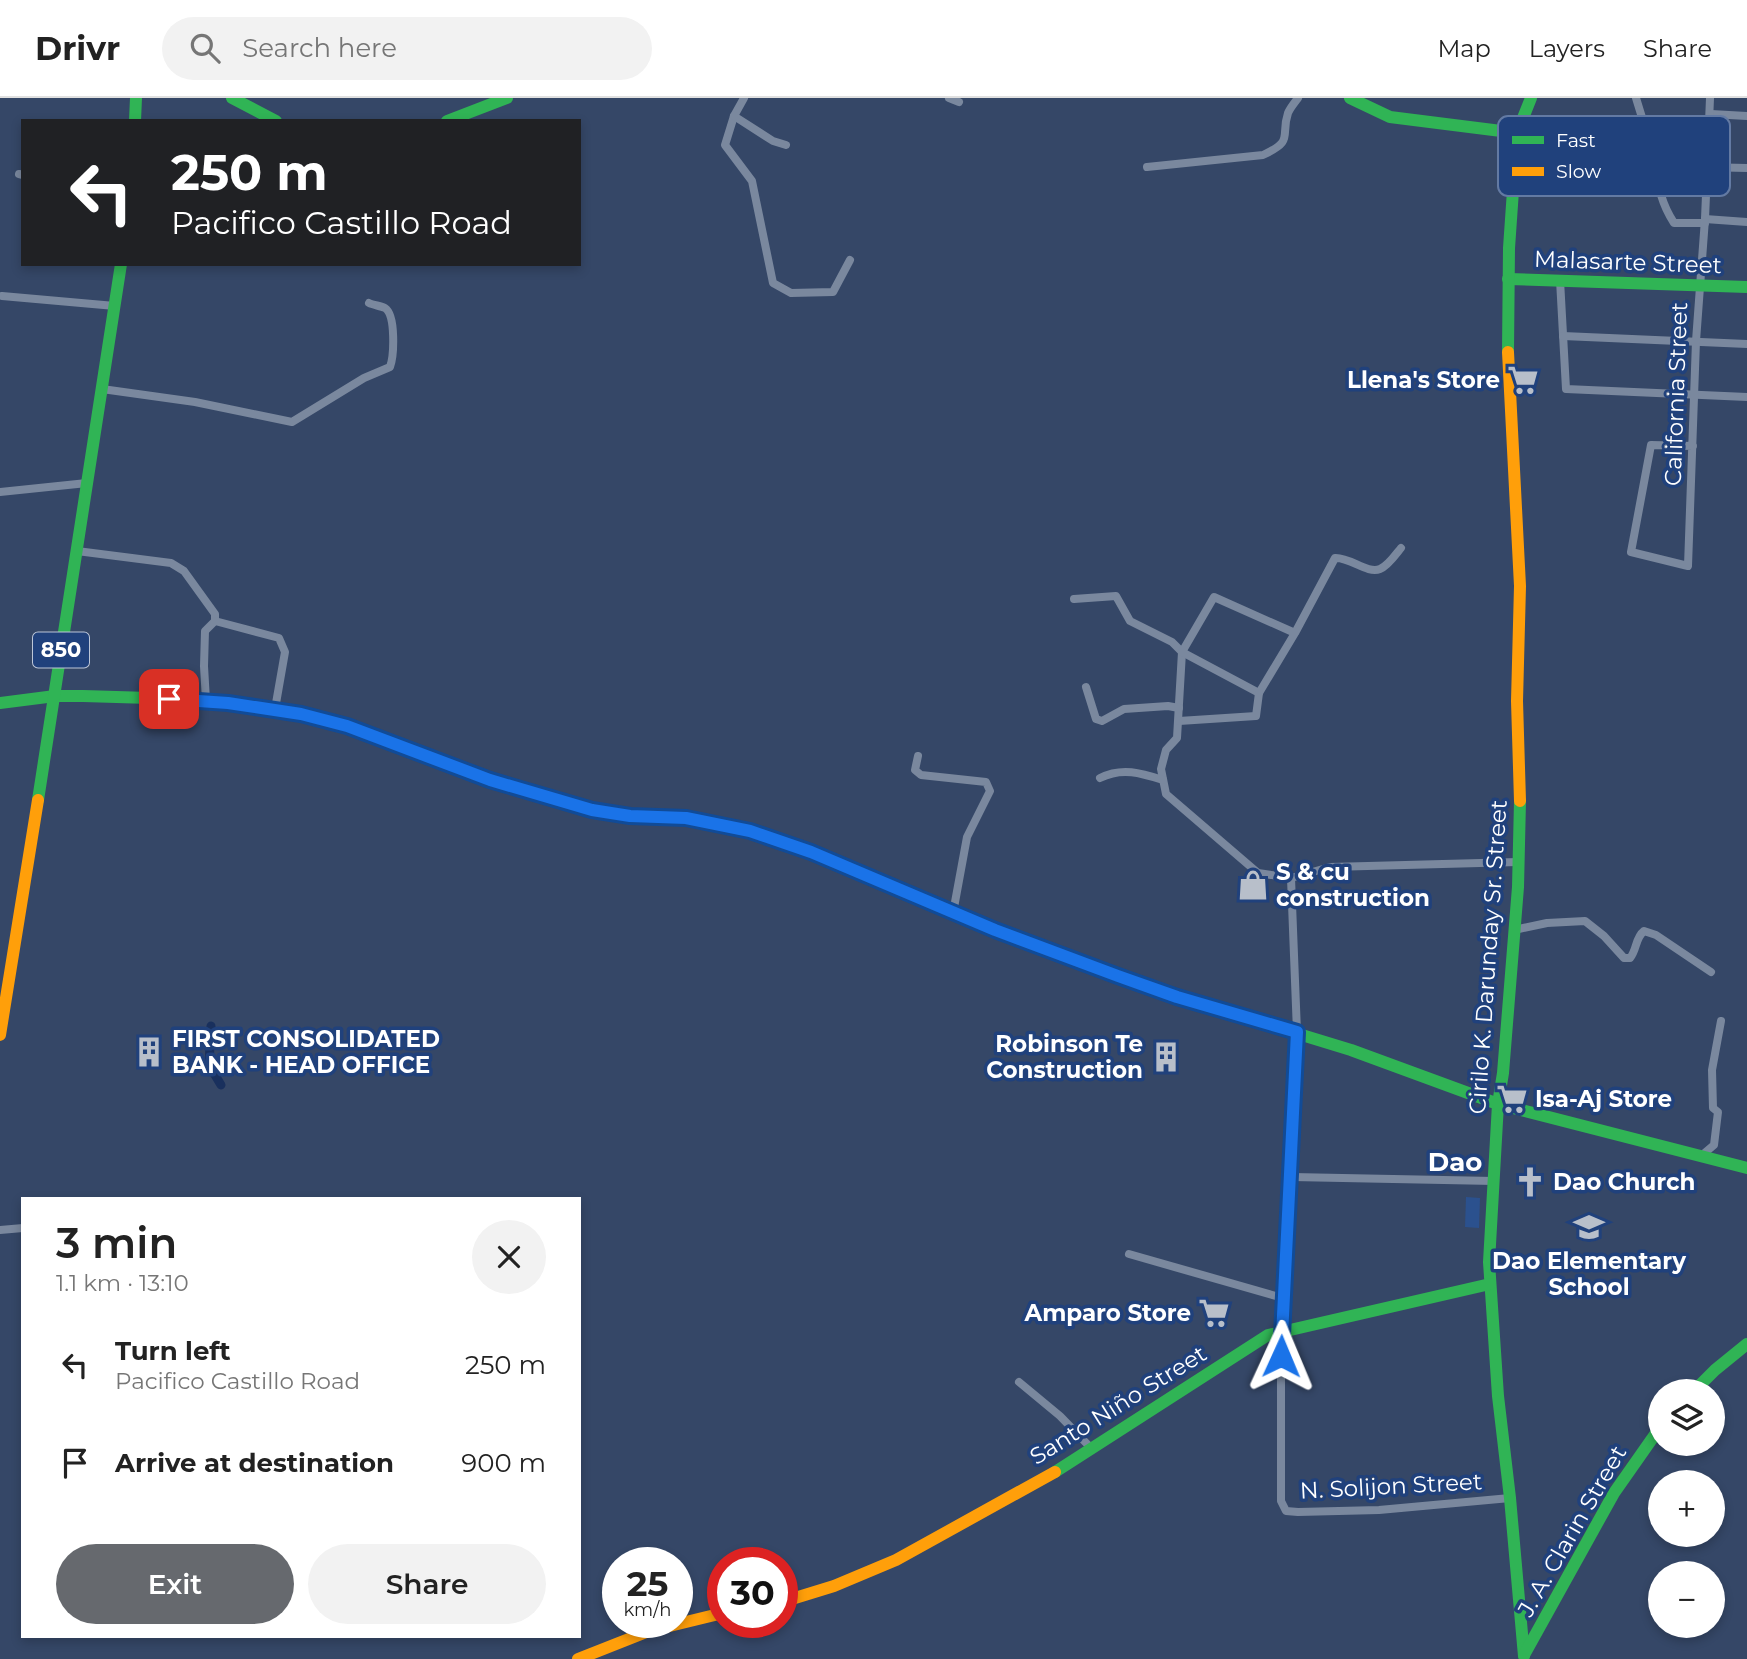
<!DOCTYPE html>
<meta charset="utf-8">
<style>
body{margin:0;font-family:Montserrat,sans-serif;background:#f2f2f2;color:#222;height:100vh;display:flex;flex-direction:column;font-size:26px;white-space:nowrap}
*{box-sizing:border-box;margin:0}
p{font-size:23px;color:#767676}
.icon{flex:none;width:38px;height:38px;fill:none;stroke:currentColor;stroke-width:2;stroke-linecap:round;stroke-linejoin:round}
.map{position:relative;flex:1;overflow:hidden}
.drawer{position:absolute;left:21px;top:1099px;width:560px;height:441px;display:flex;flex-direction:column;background:#fff;border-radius:0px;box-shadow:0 4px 10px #0003}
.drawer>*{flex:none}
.top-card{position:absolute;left:21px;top:21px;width:560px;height:147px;border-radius:0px;box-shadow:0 4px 10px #0003;background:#202124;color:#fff;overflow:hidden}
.tools{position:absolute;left:1648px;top:1281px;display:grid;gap:14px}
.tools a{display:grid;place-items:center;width:77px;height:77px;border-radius:50%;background:#fff;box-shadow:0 4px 10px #0003;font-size:35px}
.speed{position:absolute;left:602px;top:1449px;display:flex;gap:14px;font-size:35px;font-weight:700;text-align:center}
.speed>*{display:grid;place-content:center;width:91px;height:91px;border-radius:50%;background:#fff;box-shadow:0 4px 10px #0003;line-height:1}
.speed small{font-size:18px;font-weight:400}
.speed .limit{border:10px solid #d22;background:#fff;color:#111}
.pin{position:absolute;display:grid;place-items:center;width:60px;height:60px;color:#fff;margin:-30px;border-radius:14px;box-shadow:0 4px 10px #0006}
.me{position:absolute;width:77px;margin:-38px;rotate:1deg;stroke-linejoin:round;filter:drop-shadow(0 0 5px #0008)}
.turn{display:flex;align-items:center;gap:24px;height:147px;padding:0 35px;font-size:32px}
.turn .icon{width:91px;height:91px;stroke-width:2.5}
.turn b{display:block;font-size:49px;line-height:60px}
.round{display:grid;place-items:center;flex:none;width:74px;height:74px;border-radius:37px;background:#f2f2f2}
.head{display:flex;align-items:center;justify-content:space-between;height:119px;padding:0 35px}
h1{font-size:42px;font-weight:600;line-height:52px}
.primary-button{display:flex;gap:14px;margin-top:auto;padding:14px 35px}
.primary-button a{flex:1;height:80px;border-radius:42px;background:#66696e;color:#fff;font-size:28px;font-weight:600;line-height:80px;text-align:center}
.primary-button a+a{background:#f2f2f2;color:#222}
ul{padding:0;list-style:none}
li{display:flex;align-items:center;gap:21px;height:98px;padding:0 35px}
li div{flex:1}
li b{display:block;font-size:26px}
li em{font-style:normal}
header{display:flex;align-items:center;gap:42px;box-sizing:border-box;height:98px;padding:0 35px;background:#fff;border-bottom:2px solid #e0e0e0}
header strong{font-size:33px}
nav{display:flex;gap:38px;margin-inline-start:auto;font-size:24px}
.search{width:490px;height:63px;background:#f2f2f2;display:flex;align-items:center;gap:18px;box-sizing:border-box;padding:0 24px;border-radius:38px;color:#767676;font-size:26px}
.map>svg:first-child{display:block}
</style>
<header>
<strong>Drivr</strong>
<div class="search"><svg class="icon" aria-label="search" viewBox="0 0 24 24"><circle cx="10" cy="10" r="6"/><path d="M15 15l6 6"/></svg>Search here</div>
<nav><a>Map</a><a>Layers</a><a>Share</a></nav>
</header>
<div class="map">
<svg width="1747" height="1561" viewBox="0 0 1747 1561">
<rect width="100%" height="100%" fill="#354767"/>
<!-- green -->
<path fill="#2b518e" d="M1466,1099l14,1 -1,30 -14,-1z"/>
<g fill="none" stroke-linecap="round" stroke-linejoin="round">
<!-- canal -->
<path stroke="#19305d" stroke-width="9" d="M211,928l-2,39 12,20"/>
<!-- street -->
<g stroke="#7a889e" stroke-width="8">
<path d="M744,0l-10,18 -9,29 27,36 21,102 18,10 42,-1 17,-32"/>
<path d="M949,0l10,4"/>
<path d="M1636,0l21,68 90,2"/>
<path d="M1711,16l36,2"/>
<path d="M734,18l39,25 13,4"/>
<path d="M1657,68c0,21 6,40 17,57h31"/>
<path d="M1147,69l116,-12c32,-15 17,-18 25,-42 2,-5 7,-11 10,-15"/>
<path d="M19,76l4,1"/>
<path d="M1705,121l42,3"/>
<path d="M1560,182l6,109 181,8"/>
<path d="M2,198l113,10"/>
<path d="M1563,238l184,8"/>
<path d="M102,291l93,13 97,20 72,-44 26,-11c4,-11 6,-52 -5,-59 -4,-2 -12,-3 -16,-5"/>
<path d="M1693,348l-42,-1 -20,107 57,14 8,-225 9,-122 5,-121"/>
<path d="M0,394l87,-9"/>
<path d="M77,453l94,12 13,8 31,43v7"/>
<path d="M1074,501l42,-3 14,25 42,21 10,10 -5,86 -11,12 -5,19 5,25 92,79 33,5 39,-11 188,-5"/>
<path d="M1295,535l-81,-36 -32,55 77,41 36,-60 40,-75c15,-1 32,16 45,11 8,-3 16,-15 21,-21"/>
<path d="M1086,589l10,32 6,2 22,-12 44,-3 11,2"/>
<path d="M206,603l-2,-35 1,-35 10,-10 64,17 6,14 -10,57"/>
<path d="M1179,623l77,-5 3,-23"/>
<path d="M918,658l-3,14 6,5 65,7 4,9 -23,46 -14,76"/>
<path d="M1100,680c22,-11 41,-5 63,2"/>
<path d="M1291,780l6,154 -5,145 -11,155v169l5,10 12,1 81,-2 131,-12"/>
<path d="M1514,832l33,-7 38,-2 19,15 20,22h6c7,-8 5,-20 14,-27l12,4 55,37"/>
<path d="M1701,1058l13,-11 4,-33 -5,-4 -1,-38 9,-49"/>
<path d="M1292,1079l202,4"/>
<path d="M0,1132l23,-2"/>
<path d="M1129,1156l154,44"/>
<path d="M1019,1284l41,34 31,32"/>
</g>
<!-- fast -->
<g stroke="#30b455" stroke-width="12">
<path d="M232,0l44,23"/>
<path d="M1350,0l40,19 127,16"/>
<path d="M135,23l1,-23"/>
<path d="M447,23l60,-23"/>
<path d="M1508,181l239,8"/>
<path d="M1508,254l1,-104 8,-115 14,-35"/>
<path d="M0,605l55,-7h28l100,3 92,10 72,17 131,49"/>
<path d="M38,702l83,-536"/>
<path d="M1520,703l-2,86 -15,186 -5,31 -9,158 9,134 12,102 14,158"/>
<path d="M903,793l92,39 182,67 174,53 147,54 249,64"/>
<path d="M1694,1293l21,-21 32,-26"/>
<path d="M1055,1374l213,-137 222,-51"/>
<path d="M1524,1557l90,-162 47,-67"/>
</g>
<!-- slow -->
<g stroke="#ff9f0a" stroke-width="12">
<path d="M1508,254l12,234 -3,115 3,100"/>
<path d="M478,677l113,35 39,6 56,2 64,13 105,39 48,21"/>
<path d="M0,937l38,-235"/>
<path d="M782,1504l52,-16 62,-26 159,-88"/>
<path d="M578,1561l71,-28 74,-18"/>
</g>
</g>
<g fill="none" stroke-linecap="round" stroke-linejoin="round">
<!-- route casing -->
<g stroke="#114b97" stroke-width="18">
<path id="route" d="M169,601l59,4 73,11 46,12 143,54 102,30 38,6 56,2 64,13 61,21 184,78 123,46 59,21 120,35 -16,324"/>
</g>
<!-- route -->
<use href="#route" stroke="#1a73e8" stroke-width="12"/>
</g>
<!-- icons -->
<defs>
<g id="supermarket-bare" transform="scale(2.415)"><path d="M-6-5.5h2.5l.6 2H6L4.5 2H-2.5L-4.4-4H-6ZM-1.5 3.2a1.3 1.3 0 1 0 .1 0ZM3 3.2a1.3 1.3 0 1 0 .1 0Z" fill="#b8bfca" stroke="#20417c" stroke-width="2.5" paint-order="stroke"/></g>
<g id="shop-bare" transform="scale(2.415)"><path d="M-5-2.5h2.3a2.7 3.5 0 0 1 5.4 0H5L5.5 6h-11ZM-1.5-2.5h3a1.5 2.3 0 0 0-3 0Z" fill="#b8bfca" stroke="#20417c" stroke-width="2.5" paint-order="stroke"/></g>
<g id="building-bare" transform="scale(2.415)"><path d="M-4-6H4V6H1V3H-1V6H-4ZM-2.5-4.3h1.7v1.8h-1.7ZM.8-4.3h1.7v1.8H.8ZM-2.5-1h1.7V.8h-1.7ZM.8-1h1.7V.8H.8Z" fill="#b8bfca" stroke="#20417c" stroke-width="2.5" paint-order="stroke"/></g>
<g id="church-bare" transform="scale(2.415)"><path d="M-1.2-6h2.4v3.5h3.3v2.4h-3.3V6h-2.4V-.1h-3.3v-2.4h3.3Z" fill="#b8bfca" stroke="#20417c" stroke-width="2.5" paint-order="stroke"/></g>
<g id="school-bare" transform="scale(2.415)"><path d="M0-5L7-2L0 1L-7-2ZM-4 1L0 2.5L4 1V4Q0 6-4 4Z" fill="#b8bfca" stroke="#20417c" stroke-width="2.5" paint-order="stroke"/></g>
</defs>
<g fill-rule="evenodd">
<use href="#supermarket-bare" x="1523" y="282"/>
<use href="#shop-bare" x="1253" y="787"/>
<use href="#building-bare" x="149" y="954"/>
<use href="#building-bare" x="1166" y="959"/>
<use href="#supermarket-bare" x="1512" y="1001"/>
<use href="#church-bare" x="1530" y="1084"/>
<use href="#school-bare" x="1589" y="1129"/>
<use href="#supermarket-bare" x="1214" y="1215"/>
</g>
<g text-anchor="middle" stroke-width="7" stroke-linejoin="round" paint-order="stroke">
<!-- shield labels -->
<rect fill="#20417c" stroke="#bcc6d8" stroke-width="2" x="33" y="534.5" width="56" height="35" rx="5"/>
<g font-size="21" font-weight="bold" fill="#fff">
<text x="61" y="559">850</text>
</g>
<!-- street labels -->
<g font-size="23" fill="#fff" stroke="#20417c">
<text transform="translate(1628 164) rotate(2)" y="8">Malasarte Street</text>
<text transform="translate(1676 296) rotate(-88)" y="8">California Street</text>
<text transform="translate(1488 859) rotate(-86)" y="8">Cirilo K. Darunday Sr. Street</text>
<text transform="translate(1118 1307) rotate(-32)" y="8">Santo Niño Street</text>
<text transform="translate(1391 1388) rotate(-3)" y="8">N. Solijon Street</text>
<text transform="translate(1572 1433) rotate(-60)" y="8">J. A. Clarin Street</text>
</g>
<!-- poi labels -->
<g font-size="23" font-weight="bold" fill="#fff" stroke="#20417c" text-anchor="start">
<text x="1500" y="290" text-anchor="end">Llena's Store</text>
<text x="1276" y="782">S &amp; cu<tspan x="1276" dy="26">construction</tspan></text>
<text x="172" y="949">FIRST CONSOLIDATED<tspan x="172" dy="26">BANK - HEAD OFFICE</tspan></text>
<text x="1143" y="954" text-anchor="end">Robinson Te<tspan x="1143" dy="26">Construction</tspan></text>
<text x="1535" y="1009">Isa-Aj Store</text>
<text x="1553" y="1092">Dao Church</text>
<text x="1589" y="1171" text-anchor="middle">Dao Elementary<tspan x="1589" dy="26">School</tspan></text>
<text x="1191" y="1223" text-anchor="end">Amparo Store</text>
</g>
<!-- quarter labels -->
<g font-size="26" font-weight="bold" fill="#fff" stroke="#20417c">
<text x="1455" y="1073">Dao</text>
</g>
</g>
<!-- legend -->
<rect x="1498" y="18" width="232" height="80" rx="10" fill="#20417c" stroke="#637aa3" stroke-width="2"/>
<rect x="1512" y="38" width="32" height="8" fill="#30b455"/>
<rect x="1512" y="69" width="32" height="9" fill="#ff9f0a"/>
<g font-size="19" fill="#fff">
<text x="1556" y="49">Fast</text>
<text x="1556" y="80">Slow</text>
</g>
</svg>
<div class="tools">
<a><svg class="icon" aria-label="layers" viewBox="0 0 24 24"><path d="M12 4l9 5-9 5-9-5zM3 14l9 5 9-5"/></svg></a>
<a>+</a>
<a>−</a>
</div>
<div class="speed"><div>25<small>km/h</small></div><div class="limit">30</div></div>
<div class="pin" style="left:169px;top:601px;background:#d93025"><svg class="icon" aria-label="arrive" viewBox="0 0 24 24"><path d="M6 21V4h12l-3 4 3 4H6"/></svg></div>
<svg class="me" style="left:1281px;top:1258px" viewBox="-20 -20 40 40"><path d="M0-17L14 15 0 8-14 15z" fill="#1a73e8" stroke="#fff" stroke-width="4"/></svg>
<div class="top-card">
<div class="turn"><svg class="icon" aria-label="left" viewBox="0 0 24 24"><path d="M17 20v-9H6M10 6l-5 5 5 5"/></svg><div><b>250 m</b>Pacifico Castillo Road</div></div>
</div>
<section class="drawer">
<div class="head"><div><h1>3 min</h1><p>1.1 km · 13:10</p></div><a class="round"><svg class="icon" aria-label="close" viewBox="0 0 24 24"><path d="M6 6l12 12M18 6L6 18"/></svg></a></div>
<ul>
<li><svg class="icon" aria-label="left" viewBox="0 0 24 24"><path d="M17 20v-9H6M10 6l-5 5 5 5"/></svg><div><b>Turn left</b><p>Pacifico Castillo Road</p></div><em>250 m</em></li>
<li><svg class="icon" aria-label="arrive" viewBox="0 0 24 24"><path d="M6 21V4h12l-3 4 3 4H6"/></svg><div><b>Arrive at destination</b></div><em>900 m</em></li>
</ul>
<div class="primary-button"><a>Exit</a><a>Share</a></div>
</section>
</div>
